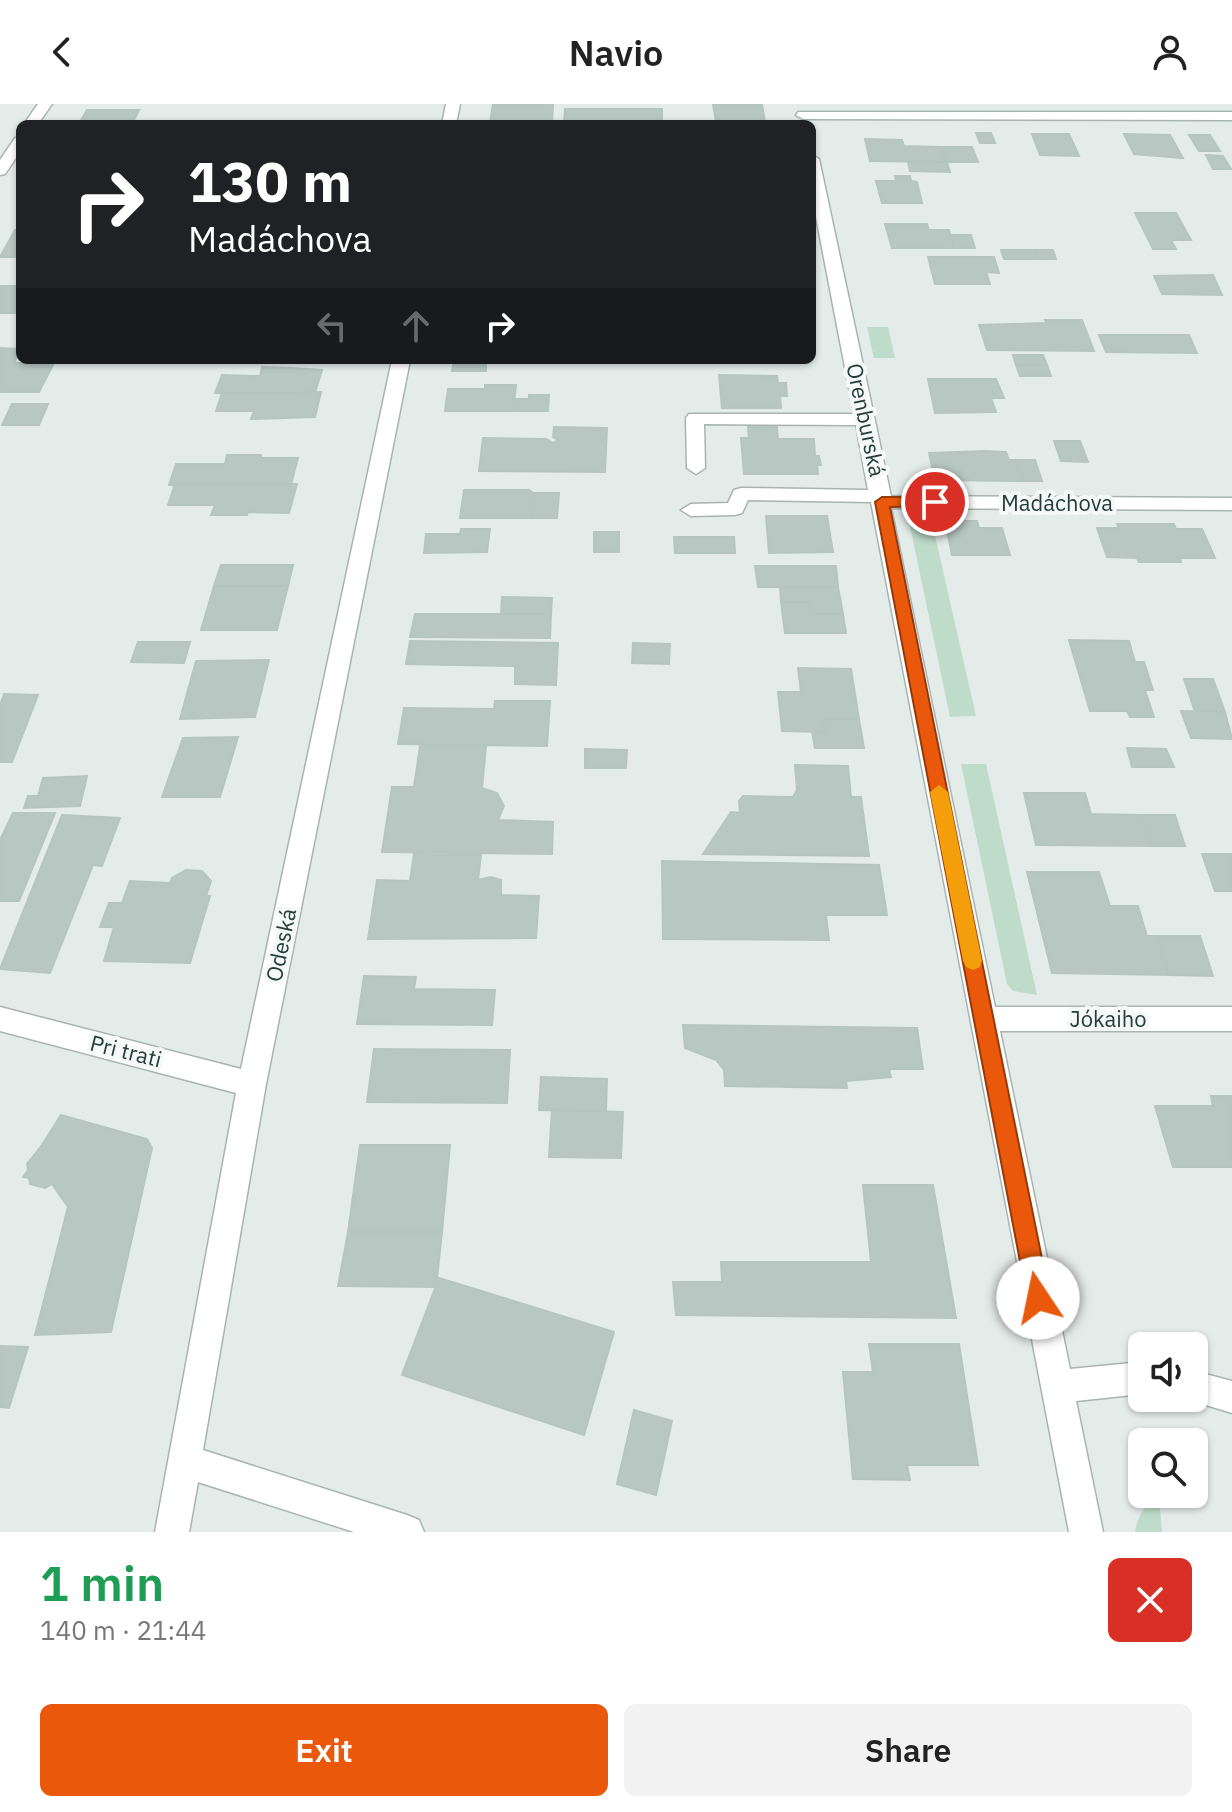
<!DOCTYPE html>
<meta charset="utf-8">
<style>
body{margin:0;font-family:"IBM Plex Sans",sans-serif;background:#f2f2f2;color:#222;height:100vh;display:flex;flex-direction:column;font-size:30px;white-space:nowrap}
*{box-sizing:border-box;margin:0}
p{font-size:26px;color:#767676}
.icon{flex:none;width:44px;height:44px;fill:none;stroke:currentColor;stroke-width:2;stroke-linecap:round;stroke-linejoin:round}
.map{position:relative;height:1428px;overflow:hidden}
.side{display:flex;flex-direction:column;background:#fff;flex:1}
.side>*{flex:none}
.top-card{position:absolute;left:16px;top:16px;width:800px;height:244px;border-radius:12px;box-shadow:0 2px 6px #0004;background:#202124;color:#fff;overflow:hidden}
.fabs{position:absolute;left:1128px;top:1228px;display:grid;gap:16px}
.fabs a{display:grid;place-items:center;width:80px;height:80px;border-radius:12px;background:#fff;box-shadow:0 2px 6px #0004;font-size:40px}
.pin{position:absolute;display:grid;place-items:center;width:68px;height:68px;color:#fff;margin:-34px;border:4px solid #fff;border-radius:50%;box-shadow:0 2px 8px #0007}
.me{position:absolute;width:88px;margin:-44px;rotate:349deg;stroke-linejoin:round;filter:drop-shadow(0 0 6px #0008)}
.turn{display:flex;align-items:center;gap:28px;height:168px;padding:0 40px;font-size:36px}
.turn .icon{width:104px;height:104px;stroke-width:2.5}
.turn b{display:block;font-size:56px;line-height:68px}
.lanes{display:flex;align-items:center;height:76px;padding:0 40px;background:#0003;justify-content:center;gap:40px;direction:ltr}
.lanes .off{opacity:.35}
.round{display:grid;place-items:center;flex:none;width:84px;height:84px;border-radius:12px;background:#f2f2f2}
.headline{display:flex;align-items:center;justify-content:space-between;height:136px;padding:0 40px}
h1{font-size:48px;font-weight:600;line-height:60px;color:#1e9e55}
.cta{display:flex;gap:16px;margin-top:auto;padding:16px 40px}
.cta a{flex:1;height:92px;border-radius:12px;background:#ea580c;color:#fff;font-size:32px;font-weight:600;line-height:92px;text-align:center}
.cta a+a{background:#f2f2f2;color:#222}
header{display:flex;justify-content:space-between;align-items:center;height:104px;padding:0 40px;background:#fff;font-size:36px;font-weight:600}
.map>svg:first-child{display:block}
</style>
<header><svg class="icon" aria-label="back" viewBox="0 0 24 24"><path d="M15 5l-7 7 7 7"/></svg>Navio<svg class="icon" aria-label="person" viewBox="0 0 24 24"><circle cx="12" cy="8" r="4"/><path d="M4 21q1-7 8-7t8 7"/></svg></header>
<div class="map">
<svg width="1232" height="1428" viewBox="0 0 1232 1428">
<rect width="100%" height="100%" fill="#e4ece9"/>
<!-- green -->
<g fill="#bedcc9">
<path d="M867,223h21l7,31h-21z"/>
<path d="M931,414l45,198 -26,1 -40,-191 7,-7z"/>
<path d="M961,660h25l51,231 -24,-4 -6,-7z"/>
<path d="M1159,1393l3,35h-27c3,-18 9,-26 24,-35z"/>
</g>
<!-- building -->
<g fill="#b9c7c2" stroke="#b7c5c1" stroke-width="2">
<path d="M493,0h60l-1,18h-62z"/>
<path d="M713,0h49l3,18h-49z"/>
<path d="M565,5h97v14l-98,-1z"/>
<path d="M87,6h52l-7,14h-53z"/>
<path d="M976,29h15l4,10h-15z"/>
<path d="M1032,30h37l10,22 -39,-1z"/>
<path d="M1124,30l46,1 13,23 -49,-4z"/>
<path d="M1189,31h21l10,16h-21z"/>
<path d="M865,35l37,1 2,6 37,1 5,15 -76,-1z"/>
<path d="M941,43h31l6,15h-31z"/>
<path d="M1206,51l17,1 8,13h-18z"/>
<path d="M908,58h39l3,10 -40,-1z"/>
<path d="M895,72h15l1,5 6,1 5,21h-40l-6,-22h20z"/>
<path d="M1135,109h41l15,27h-20l5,9h-23z"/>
<path d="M885,120h42l2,6h20l5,18h-62z"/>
<path d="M15,126h5v27h-20z"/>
<path d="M951,131h20l4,13h-21z"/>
<path d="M1001,146h34l3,9h-34z"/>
<path d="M1035,146h18l3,9h-18z"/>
<path d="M928,153h66l5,16 -13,-1 4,12h-55z"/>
<path d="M1213,171l9,20 -60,-1 -8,-18z"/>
<path d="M0,182h20v18l-5,9h-15z"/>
<path d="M1045,216h37l12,31 -107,-1 -8,-25 68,-2z"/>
<path d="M1099,231h90l8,18 -91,-1z"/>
<path d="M0,244l20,1 -6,14h40l-15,29h-39z"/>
<path d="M1013,251h30l4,10h-31z"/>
<path d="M454,256h32v11h-34z"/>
<path d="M1016,261h31l4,11h-31z"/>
<path d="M262,263l30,1 30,2 -7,23h-100l7,-18 38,1z"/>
<path d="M719,271l58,1 1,7h8l1,13h-7l1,12h-59z"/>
<path d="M928,275h68l8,19h-13l5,14 -61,1z"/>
<path d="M485,281h31l-3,26h-68l3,-22h37z"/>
<path d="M321,288l-6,25 -64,2 3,-8h-38l6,-18z"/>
<path d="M529,291h20l-1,16h-35l2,-12h14z"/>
<path d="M12,300h36l-9,21h-37z"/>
<path d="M554,323l53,1 -2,44 -126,-1 4,-33 63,1 7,4 5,-3 -5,-3z"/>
<path d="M748,323h29l1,12h36l1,17h4l2,9h-4l1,9h-74l-3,-36h8z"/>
<path d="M1054,337h26l8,21 -27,-1z"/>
<path d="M986,347l20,1 3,8h7l7,21 -88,-1 -6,-27z"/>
<path d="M227,351h34v3h37l-7,26 -122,1 7,-21h49z"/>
<path d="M1016,356h19l7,21h-19z"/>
<path d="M175,380h122l-8,29 -41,-1 -1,3h-36l4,-10h-47z"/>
<path d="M464,386h65l4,3 -2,25h-71z"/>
<path d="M533,389h26l-2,25h-26z"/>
<path d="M766,412h61l6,36 -64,1z"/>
<path d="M945,417h32l2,7h23l8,27h-58z"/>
<path d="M1117,420h57l2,5h26l13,29h-35l1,4h-42l-2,-4 -30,-1 -10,-29h22z"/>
<path d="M461,425h29l-3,23 -63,1 2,-19h34z"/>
<rect x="594" y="428" width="25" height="20"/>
<path d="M674,433h60l1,16h-60z"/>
<path d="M221,461h72l-5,21h-74z"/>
<path d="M755,462h81l2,21h-80z"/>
<path d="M214,482h74l-11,44h-76z"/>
<path d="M780,483h58l5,27h-31l-1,-12h-30z"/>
<path d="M502,493l50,1 -1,16h-50z"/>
<path d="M781,498h30l1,12h31l3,19h-61z"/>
<path d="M415,510h136l-1,24 -140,-1z"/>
<path d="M1069,536l60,1 6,21h9l9,28h-8l9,27h-24l-3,-6h-37z"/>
<path d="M410,537l148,2 -2,42 -41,-1v-18l-109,-2z"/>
<path d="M138,538h52l-6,21 -53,-1z"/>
<path d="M633,539l37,1 -1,20 -37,-1z"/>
<path d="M269,556l-14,57 -75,2 16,-58z"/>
<path d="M798,564l53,1 8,50h-36l2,13 -43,-1 -4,-39h23z"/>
<path d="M1184,575h29l12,33h-30z"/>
<path d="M4,590l34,1 -26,67h-12v-57z"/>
<path d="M495,597h55l-3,45 -149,-2 6,-36 90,1z"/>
<path d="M1181,607l44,1 7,27 -41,-1z"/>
<path d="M823,615h36l5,29h-49l-3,-17 13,1z"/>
<path d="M238,633l-18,60h-58l21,-59z"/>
<path d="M420,642h66l-4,42 15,5 7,13 -6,14 55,2 -1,32 -170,-2 10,-65h22z"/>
<path d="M1127,644l39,1 8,18h-42z"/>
<path d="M585,645l42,1 -1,18h-41z"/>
<path d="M795,661l53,1 3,31h10l8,59 -166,-2 28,-42 9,1 -1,-12 4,-5 50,1 4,-7z"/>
<path d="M87,672l-7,30 -56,2 4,-12h10l5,-18z"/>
<path d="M1024,689h61l6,21 50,1 11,31 -116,-1z"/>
<path d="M13,709h42l-36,88h-19v-61z"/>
<path d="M62,711l58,3 -18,48 -9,-1 -43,108 -50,-4z"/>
<path d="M1141,711h34l10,31h-33z"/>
<path d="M414,750l67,1 -3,25 13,-3 10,3v15l38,1 -3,42 -168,1 9,-59 33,1z"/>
<path d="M1202,750h30v37h-17z"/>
<path d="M662,757l217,4 8,50h-61l3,25 -166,-1z"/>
<path d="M186,766l16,1 9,10 -5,15h4l-20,67 -86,-2 10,-34h-14l9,-24h13l8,-22 40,2 2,-5z"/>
<path d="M1027,768h72l11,34h28l9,30h10l12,39 -117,-2z"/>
<path d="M1157,832h43l13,40 -44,-1z"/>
<path d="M364,872l52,1 -2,12 81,1 -3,35 -135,-1z"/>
<path d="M683,921l234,3 6,41h-34l2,8 -45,4 1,7 -122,-2 -1,-16 -8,-10 -31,-12z"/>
<path d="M374,945l136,1 -3,53 -140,-1z"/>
<path d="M541,973l66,2 -1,33 -67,-2z"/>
<path d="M1211,992h21v71h-59l-18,-61h58z"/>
<path d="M552,1006l71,2 -2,46 -72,-1z"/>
<path d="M61,1011l86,24 5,9 -41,184 -76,3 33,-128 -16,-23 -7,4 -15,-4 -1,-6 -6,-1 5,-7 -1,-6 15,-19z"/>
<path d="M360,1041h90l-8,87h-94z"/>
<path d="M863,1081h70l23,133 -280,-3 -3,-33h49l-1,-20h150z"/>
<path d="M348,1128h94l-6,55 -98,-1z"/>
<path d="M439,1174l175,54 -30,103 -182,-60z"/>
<path d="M869,1240h90l19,121h-71l3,15 -57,-1 -10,-107h30z"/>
<path d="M0,1242l28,1 -19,61 -9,-1z"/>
<path d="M634,1306l38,11 -16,74 -39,-11z"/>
</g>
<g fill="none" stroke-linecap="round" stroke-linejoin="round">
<!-- minor casing -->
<g stroke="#a7b4b0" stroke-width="3">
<g id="minor">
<path d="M38,0h14l-14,20h-14z"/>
<path d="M446,0h14l-4,20h-14z"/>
<path d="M798,8h434v8l-429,-1 -7,-4z"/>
<path d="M20,33v15l-15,22 -5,1v-15l15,-22z"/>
<path d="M812,51l7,4 72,337 341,2v12l-341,-2 104,499h237v24h-232l70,338 72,-7v32l-66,7 27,131h-34l-198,-1030 -123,-2 -6,13 -7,2 -44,1 -10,-6 10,-6 37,-1 6,-13 7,-2 127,2 -12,-65 -152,-1 1,44 -9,6 -9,-6 -1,-50 3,-4h165l-42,-218z"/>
<path d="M392,256h18l-144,724 -63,366 204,65 12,5 5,12h-70l-156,-50 -9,50h-34l81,-439 -236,-62v-24l241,62z"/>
<path d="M1194,1267l38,10v32l-49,-15h11z"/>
</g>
</g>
<!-- minor -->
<use href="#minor" fill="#fff" fill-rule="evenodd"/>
</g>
<!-- route -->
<path fill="#ea580c" stroke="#983908" stroke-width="2" d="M882,393h53l7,5 -7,4 -45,1 160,791 -3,8 -9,4 -8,-4 -3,-8 -152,-796z"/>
<!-- slow -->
<path fill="#f59e0b" d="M939,681l9,7 34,169 -2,6 -7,3 -7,-3 -3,-6 -33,-169z"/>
<g text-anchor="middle" stroke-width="8" stroke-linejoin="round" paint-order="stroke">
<!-- street labels -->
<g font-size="22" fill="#243d38" stroke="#f4f9f7">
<text transform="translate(866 316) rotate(78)" y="8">Orenburská</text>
<text x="1057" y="407">Madáchova</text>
<text transform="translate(281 841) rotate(-78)" y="8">Odeská</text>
<text x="1108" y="923">Jókaiho</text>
<text transform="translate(126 947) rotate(14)" y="8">Pri trati</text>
</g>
</g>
</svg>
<div class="fabs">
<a><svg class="icon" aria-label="sound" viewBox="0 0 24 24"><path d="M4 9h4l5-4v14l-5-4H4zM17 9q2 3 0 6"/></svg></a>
<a><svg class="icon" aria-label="search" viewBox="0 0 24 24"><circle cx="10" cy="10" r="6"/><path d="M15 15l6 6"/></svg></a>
</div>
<div class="pin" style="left:935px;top:398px;background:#d93025"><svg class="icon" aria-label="arrive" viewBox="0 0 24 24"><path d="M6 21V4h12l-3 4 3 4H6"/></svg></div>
<svg class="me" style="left:1038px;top:1194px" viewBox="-20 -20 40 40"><circle r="19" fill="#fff"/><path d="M0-13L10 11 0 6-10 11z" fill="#ea580c"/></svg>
<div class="top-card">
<div class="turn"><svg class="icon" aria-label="right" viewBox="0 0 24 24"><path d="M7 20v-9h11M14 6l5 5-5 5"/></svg><div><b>130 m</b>Madáchova</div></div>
<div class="lanes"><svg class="icon off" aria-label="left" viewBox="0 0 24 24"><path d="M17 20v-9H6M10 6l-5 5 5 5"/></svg><svg class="icon off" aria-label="ahead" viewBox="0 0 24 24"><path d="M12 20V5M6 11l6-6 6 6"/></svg><svg class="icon" aria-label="right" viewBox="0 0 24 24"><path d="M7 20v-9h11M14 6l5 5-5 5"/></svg></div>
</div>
</div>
<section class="side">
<div class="headline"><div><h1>1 min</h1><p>140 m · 21:44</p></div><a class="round" style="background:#d93025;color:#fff"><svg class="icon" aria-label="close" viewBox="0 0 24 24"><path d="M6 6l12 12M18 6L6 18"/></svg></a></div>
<div class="cta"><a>Exit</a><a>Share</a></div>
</section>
